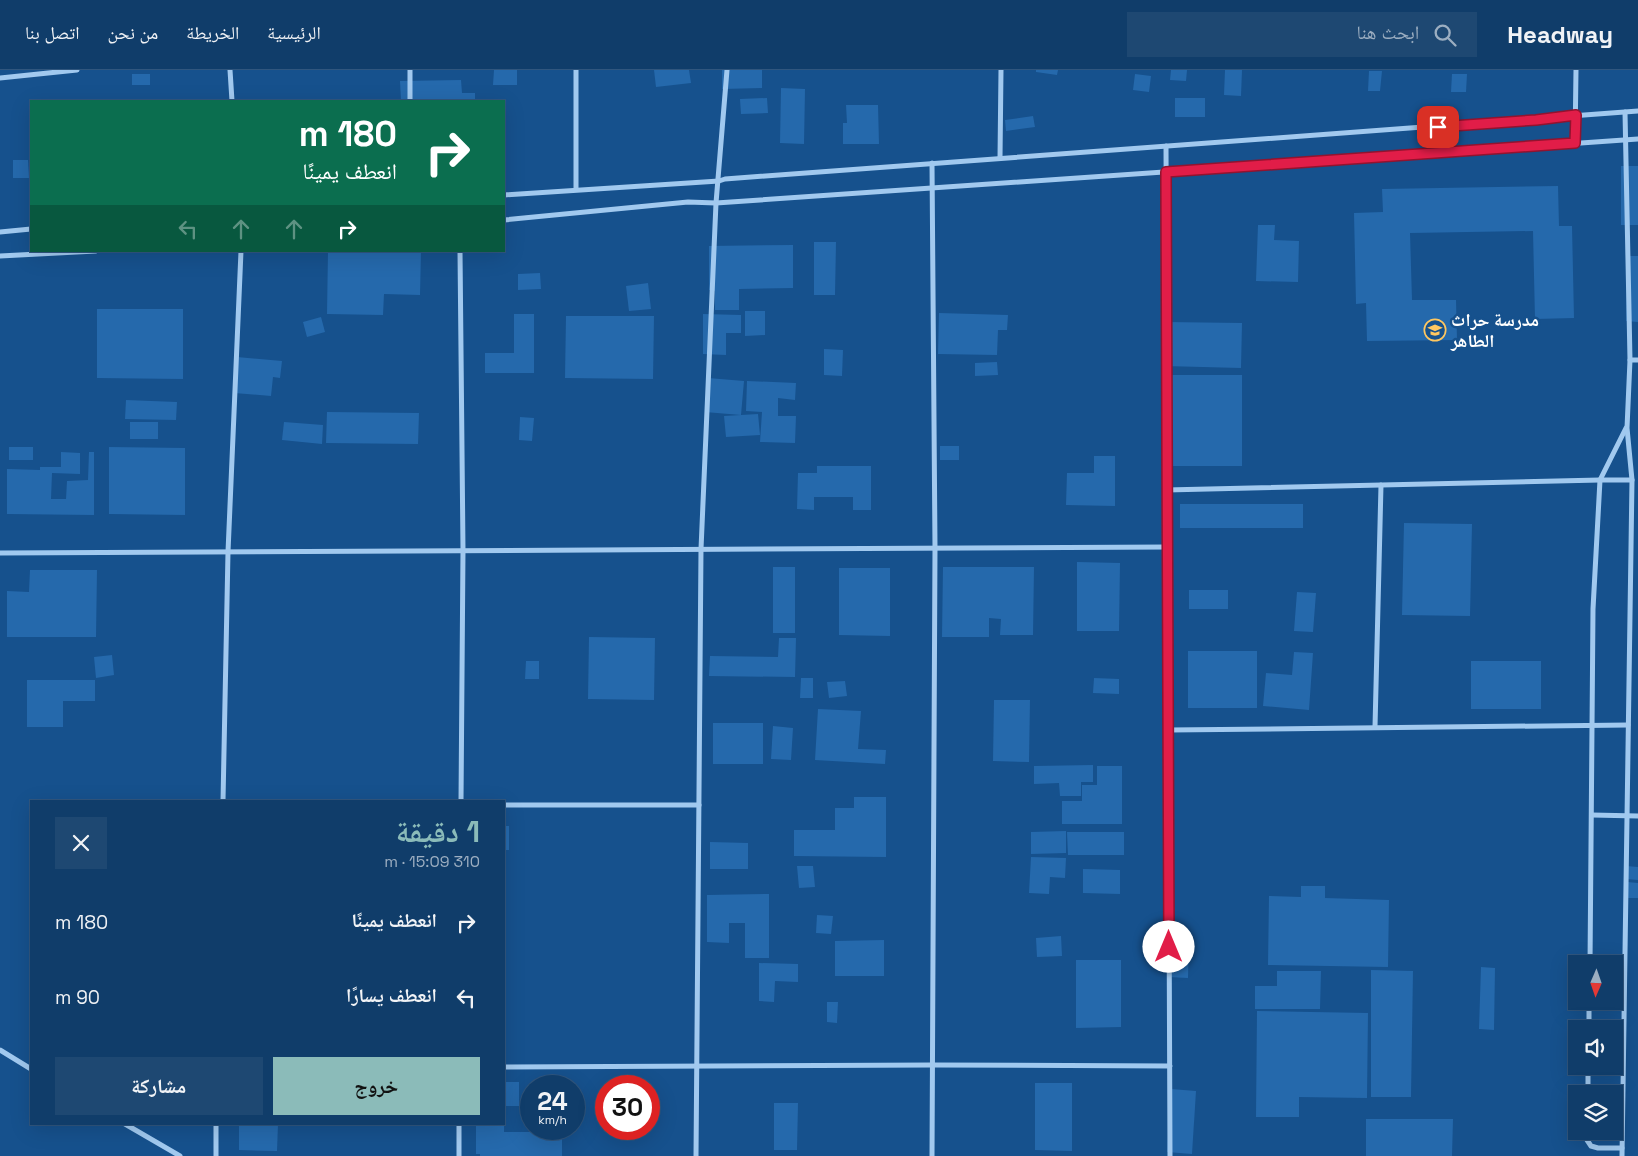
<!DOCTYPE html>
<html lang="ar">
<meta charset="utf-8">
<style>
body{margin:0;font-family:"Space Grotesk","Noto Naskh Arabic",sans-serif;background:#1e4872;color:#f1f3f6;direction:rtl;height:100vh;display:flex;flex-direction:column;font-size:19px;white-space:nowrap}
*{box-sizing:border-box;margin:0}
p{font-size:16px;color:#9caec1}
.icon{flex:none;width:28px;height:28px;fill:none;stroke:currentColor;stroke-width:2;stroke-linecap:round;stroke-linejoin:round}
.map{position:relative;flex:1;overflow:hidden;direction:ltr}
.panel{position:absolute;left:30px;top:730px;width:475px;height:325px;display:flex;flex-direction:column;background:#103d6a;border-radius:0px;box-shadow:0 5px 20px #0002,0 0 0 1px #30567e;direction:rtl}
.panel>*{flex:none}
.hud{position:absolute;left:30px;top:30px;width:475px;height:152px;border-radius:0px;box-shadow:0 5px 20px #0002,0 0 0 1px #30567e;direction:rtl;background:#0b6e4f;color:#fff;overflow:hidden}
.needle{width:32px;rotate:182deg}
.tools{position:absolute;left:1568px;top:885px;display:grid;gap:10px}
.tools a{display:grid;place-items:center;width:55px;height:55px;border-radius:0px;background:#103d6a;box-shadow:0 5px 20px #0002,0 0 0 1px #30567e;font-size:25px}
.speed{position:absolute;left:520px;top:1005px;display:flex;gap:10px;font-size:25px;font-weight:700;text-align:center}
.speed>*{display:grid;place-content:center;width:65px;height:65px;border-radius:50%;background:#103d6a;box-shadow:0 5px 20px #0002,0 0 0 1px #30567e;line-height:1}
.speed small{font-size:12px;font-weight:400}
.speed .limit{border:8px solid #d22;background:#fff;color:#111}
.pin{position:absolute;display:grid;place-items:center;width:42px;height:42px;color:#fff;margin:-21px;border-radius:10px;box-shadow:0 2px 8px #0006}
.me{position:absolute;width:55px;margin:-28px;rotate:0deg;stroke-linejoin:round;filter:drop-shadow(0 0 4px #0008)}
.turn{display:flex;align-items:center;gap:18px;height:105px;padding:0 25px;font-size:22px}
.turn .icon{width:65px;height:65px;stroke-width:2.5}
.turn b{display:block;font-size:35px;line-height:42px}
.lanes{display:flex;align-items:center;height:48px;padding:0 25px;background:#0003;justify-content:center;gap:25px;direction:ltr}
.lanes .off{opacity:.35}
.round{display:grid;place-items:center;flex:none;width:52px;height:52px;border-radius:0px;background:#1e4872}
.overview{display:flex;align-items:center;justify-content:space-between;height:85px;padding:0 25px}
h1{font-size:30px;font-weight:700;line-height:38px;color:#8bbbb9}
.button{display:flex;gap:10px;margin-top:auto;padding:10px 25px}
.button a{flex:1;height:58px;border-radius:0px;background:#8bbbb9;color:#111;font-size:20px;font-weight:700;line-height:58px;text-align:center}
.button a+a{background:#1e4872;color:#f1f3f6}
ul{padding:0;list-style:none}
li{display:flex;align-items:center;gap:15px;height:75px;padding:0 25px}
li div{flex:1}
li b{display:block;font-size:19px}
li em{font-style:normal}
header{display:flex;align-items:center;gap:30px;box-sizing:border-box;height:70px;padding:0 25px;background:#103d6a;border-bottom:1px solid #30567e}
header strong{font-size:24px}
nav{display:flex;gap:28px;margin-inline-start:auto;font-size:18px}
.search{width:350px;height:45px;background:#1e4872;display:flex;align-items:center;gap:12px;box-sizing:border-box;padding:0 18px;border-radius:0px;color:#9caec1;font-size:19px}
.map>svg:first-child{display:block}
</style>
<header>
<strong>Headway</strong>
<div class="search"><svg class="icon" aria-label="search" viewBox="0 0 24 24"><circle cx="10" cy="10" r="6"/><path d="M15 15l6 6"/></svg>ابحث هنا</div>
<nav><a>الرئيسية</a><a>الخريطة</a><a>من نحن</a><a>اتصل بنا</a></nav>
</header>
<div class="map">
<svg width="1638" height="1086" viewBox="0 0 1638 1086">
<rect width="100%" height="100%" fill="#16518d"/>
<!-- building -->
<g fill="#2569ac">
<path d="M494,0h23v15h-24z"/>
<path d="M654,0h35l2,13 -35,4z"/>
<path d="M722,0h40v18l-40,1z"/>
<path d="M1036,0h22l-1,5 -21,-3z"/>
<path d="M1171,0h16l-1,11 -16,-1z"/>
<path d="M1225,0h17l-1,26 -17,-1z"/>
<path d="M1369,1h13l-2,20h-12z"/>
<rect x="132" y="4" width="18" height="11"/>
<path d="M1135,4l16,2 -2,16 -16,-2z"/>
<path d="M1452,4h15l-1,18h-15z"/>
<path d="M461,10l1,13h13v8h-74l-1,-20z"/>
<path d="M781,18l24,1 -1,55 -24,-1z"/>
<path d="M767,28l1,15 -27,1 -1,-15z"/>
<rect x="1175" y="28" width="30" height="19"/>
<path d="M846,35h32l1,39h-36v-21h4z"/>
<path d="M1033,46l2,11 -29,4 -1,-11z"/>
<path d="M13,90h15l1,18h-16z"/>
<rect x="1621" y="96" width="17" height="59"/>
<path d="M1558,116l1,40h13l2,92 -39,1 -2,-88 -123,2 2,67h44l1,40 -90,1 -1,-38 -10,1 -2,-91 29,-1 -1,-23z"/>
<path d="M1258,155h17l-1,15 25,1 -1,41 -42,-1z"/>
<path d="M814,172h22l-1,53h-21z"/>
<path d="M793,175v43l-54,1v21h-24v-19l-6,-1v-44z"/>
<path d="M328,181h93l-1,44 -36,-1 -1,21 -56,-1z"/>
<path d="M1627,186h11v66l-12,-1z"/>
<path d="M540,203l1,16 -23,1v-16z"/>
<path d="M648,213l3,26 -22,2 -3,-25z"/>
<path d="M97,239h86v70l-86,-1z"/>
<path d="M745,241h20v24l-20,1z"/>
<path d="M939,243l69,2 -1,15h-9l-1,25 -59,-1z"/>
<path d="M514,244h20v59h-49v-20h29z"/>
<path d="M703,244l38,1v18h-15v22l-23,-1z"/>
<path d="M566,246h88l-1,63 -88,-1z"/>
<path d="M321,247l4,15 -18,5 -4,-15z"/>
<path d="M1165,252l77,1 -1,45 -77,-2z"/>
<path d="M824,279l19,1 -1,26 -18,-1z"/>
<path d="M237,287l45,4 -2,17 -7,-1 -2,19 -37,-3z"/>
<path d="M997,292l1,13 -23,1v-13z"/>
<rect x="1166" y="305" width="76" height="91"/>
<path d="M708,308l36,3 -3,34 -36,-3z"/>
<path d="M747,311l49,2 -1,17 -17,-2v18h18l-1,27 -35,-1 2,-30 -16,-1z"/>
<path d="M126,330l51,2 -1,18 -51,-1z"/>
<path d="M327,342l92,1 -1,31 -92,-1z"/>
<path d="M758,344l2,21 -34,2 -2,-21z"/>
<path d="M520,347l14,1 -2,23 -13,-1z"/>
<rect x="130" y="352" width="28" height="17"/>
<path d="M284,352l39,3 -1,19 -40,-4z"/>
<rect x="940" y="376" width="19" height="14"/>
<rect x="9" y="377" width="24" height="13"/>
<path d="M109,377l76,1v67l-76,-1z"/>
<path d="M61,382l19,1v21l-28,-1 -1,26h15l1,-18 21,-1 1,-28h5v63l-87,-1v-45l33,1v-3h21z"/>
<path d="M1094,386h21v50l-49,-1 1,-32h27z"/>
<path d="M817,396h54v44h-18v-13h-39v13l-17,-1 1,-36h19z"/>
<rect x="1180" y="434" width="123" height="24"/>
<path d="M1404,453l68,1 -2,92 -68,-1z"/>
<path d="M1077,492l43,1 -1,68h-42z"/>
<rect x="773" y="497" width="22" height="66"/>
<path d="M943,497h91l-1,68h-33l1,-16 -12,-1v19h-47z"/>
<path d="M839,498h51v68l-51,-1z"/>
<path d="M30,500h67l-1,67h-89v-46l22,1z"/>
<rect x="1189" y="520" width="39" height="19"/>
<path d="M1297,522l19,1 -3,39 -19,-1z"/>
<path d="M589,567l66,1 -1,62 -66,-1z"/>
<path d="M779,568h17l-1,39 -86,-1 1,-20 68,1z"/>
<rect x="1188" y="581" width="69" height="57"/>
<path d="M1294,582l19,1 -4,57 -46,-4 3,-33 26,2z"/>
<path d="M112,585l2,20 -18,3 -2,-21z"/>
<path d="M526,591h13v18h-14z"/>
<rect x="1471" y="591" width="70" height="48"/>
<path d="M801,608h12v20h-13z"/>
<path d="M1094,608l25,1v15l-26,-1z"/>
<path d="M27,610h68v21h-32v26h-36z"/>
<path d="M845,611l2,15 -18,2 -2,-16z"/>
<path d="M994,630h36l-1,62 -36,-1z"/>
<path d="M818,639l43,2 -3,38 28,1 -1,14 -70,-4z"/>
<rect x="713" y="653" width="50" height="41"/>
<path d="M773,656l20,2 -2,32 -20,-1z"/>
<path d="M1093,695v17h-12v14h-21l-1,-13 -25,1v-18z"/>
<path d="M1097,696h25v58h-60v-23h20v-16h15z"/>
<path d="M854,727h32v60l-92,-1v-26h41v-22h19z"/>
<rect x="504" y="756" width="5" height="24"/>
<path d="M1066,761v22l-35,1v-22z"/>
<path d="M1067,762h57v23h-56z"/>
<path d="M710,772l38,1v26h-38z"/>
<path d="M1031,787l35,1 -1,20 -15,-1 -1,17 -20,-1z"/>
<path d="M797,796h16l2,21 -16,1z"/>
<path d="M1626,796l12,1v13l-12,-1z"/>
<path d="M1083,799l37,1v24l-37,-1z"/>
<path d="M1627,812l11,1v15h-11z"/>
<path d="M1301,816h24v12l64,2 -1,67 -120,-2 1,-69 32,1z"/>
<path d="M769,824v64h-24v-35h-16v20l-22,-1v-47z"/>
<path d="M817,845l16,1 -2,18 -15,-1z"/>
<path d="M1061,866l1,20 -25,1 -1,-19z"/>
<path d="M884,870v36h-49v-35z"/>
<path d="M1170,871h19l-1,37 -20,-1z"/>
<path d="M1076,890h45v67l-45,1z"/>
<path d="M759,893l39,1v18l-23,-1 -1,21 -15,-1z"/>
<path d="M1481,897l14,1 -1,62 -15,-1z"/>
<path d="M1371,900l42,1 -2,126h-40z"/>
<path d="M1277,901h44l-1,38h-65v-23h22z"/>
<path d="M827,932h11l-1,21 -10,-1z"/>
<path d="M1257,941l111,2 -1,85 -68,-1v20h-43z"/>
<rect x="504" y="1012" width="15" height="24"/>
<path d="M1035,1013h37v68l-37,-1z"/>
<path d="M1171,1019l25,2 -4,63 -25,-2z"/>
<path d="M774,1033h24l-1,47h-23z"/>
<path d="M1366,1049h87l-1,37h-86z"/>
<path d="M239,1054h39l-1,27 -38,-1z"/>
<path d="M476,1054h28v8h58v24h-82v-2h-4z"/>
</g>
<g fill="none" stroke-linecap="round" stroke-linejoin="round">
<!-- street -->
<g stroke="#a1c9ef" stroke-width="5">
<path d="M230,0l2,31"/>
<path d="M410,0v31"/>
<path d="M0,8l77,-8"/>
<path d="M1575,73l1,-73"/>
<path d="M1166,76l4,1010"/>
<path d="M1000,88l1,-88"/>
<path d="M576,119v-119"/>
<path d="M504,125l215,-14 6,-2 913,-68"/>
<path d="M504,150l184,-18 28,1 922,-64"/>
<path d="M0,162l31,-3"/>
<path d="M460,181l3,299 -2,251"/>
<path d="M0,186l96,-5"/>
<path d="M1630,290h8"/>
<path d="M1166,420l434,-10h32"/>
<path d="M0,483l1168,-6"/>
<path d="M1375,657l6,-242"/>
<path d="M1169,660l459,-5"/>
<path d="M223,731l5,-249 13,-301"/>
<path d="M504,735h195"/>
<path d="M1592,745l46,1"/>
<path d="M1590,894l3,-355 7,-129 26,-52"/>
<path d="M1589,959v-28"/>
<path d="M0,980l31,19"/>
<path d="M504,997l429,-2 237,1"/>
<path d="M1588,1024v-28"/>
<path d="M125,1054l55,32"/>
<path d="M1587,1061v9l4,6 7,2h24"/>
<path d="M216,1086v-32"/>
<path d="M459,1086v-32"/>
<path d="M696,1086l5,-607 15,-346 11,-133"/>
<path d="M932,1086l3,-608 -3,-385"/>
<path d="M1622,1086l10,-676 -5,-52 3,-68 -5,-248"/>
</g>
</g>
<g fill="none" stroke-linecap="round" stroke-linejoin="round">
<!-- route casing -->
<g stroke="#92132f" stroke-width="12">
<path id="route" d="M1169,877l-3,-775 409,-29 1,-28 -40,5 -98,7"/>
</g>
<!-- route -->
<use href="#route" stroke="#e11d48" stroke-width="9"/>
</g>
<!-- icons -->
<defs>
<g id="school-ring" transform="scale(1.125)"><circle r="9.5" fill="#16518d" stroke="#ffc760" stroke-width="1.5"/><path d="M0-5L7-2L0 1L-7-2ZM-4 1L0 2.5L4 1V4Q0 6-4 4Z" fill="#ffc760"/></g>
</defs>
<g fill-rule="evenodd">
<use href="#school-ring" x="1435" y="260"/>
</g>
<g text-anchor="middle" stroke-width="5" stroke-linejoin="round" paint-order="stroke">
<!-- poi labels -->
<g font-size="18" font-weight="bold" fill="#fff" stroke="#16518d" text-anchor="start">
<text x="1451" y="256">مدرسة حراث<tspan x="1451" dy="21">الطاهر</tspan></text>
</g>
</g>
</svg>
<div class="tools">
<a><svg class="needle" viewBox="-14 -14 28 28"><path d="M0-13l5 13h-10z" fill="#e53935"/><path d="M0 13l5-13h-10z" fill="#9caec1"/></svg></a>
<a><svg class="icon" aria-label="sound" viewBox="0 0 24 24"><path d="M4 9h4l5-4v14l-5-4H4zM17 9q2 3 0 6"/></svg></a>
<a><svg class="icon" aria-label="layers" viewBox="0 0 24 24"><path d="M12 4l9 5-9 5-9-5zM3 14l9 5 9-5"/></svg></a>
</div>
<div class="speed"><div>24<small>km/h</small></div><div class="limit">30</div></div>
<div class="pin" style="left:1438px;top:57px;background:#d93025"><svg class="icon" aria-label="arrive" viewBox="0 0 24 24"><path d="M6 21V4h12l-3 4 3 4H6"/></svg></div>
<svg class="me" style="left:1169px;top:877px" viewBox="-20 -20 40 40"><circle r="19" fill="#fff"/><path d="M0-13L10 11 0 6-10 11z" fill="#e11d48"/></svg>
<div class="hud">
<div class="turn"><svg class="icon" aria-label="right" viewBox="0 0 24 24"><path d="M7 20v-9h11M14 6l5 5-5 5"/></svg><div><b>180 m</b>انعطف يمينًا</div></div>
<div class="lanes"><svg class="icon off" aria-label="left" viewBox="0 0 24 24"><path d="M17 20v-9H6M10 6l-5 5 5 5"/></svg><svg class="icon off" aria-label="ahead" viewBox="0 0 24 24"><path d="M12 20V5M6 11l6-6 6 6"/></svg><svg class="icon off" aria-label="ahead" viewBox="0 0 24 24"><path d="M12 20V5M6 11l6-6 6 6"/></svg><svg class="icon" aria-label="right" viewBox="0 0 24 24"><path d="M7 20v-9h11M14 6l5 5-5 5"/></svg></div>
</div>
<section class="panel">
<div class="overview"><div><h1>1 دقيقة</h1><p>310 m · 15:09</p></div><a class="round"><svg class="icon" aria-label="close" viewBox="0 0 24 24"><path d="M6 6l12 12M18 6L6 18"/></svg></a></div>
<ul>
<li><svg class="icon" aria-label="right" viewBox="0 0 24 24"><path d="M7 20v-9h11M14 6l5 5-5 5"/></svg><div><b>انعطف يمينًا</b></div><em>180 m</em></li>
<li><svg class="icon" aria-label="left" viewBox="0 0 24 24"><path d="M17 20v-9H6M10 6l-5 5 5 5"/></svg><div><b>انعطف يسارًا</b></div><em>90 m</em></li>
</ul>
<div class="button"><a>خروج</a><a>مشاركة</a></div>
</section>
</div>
